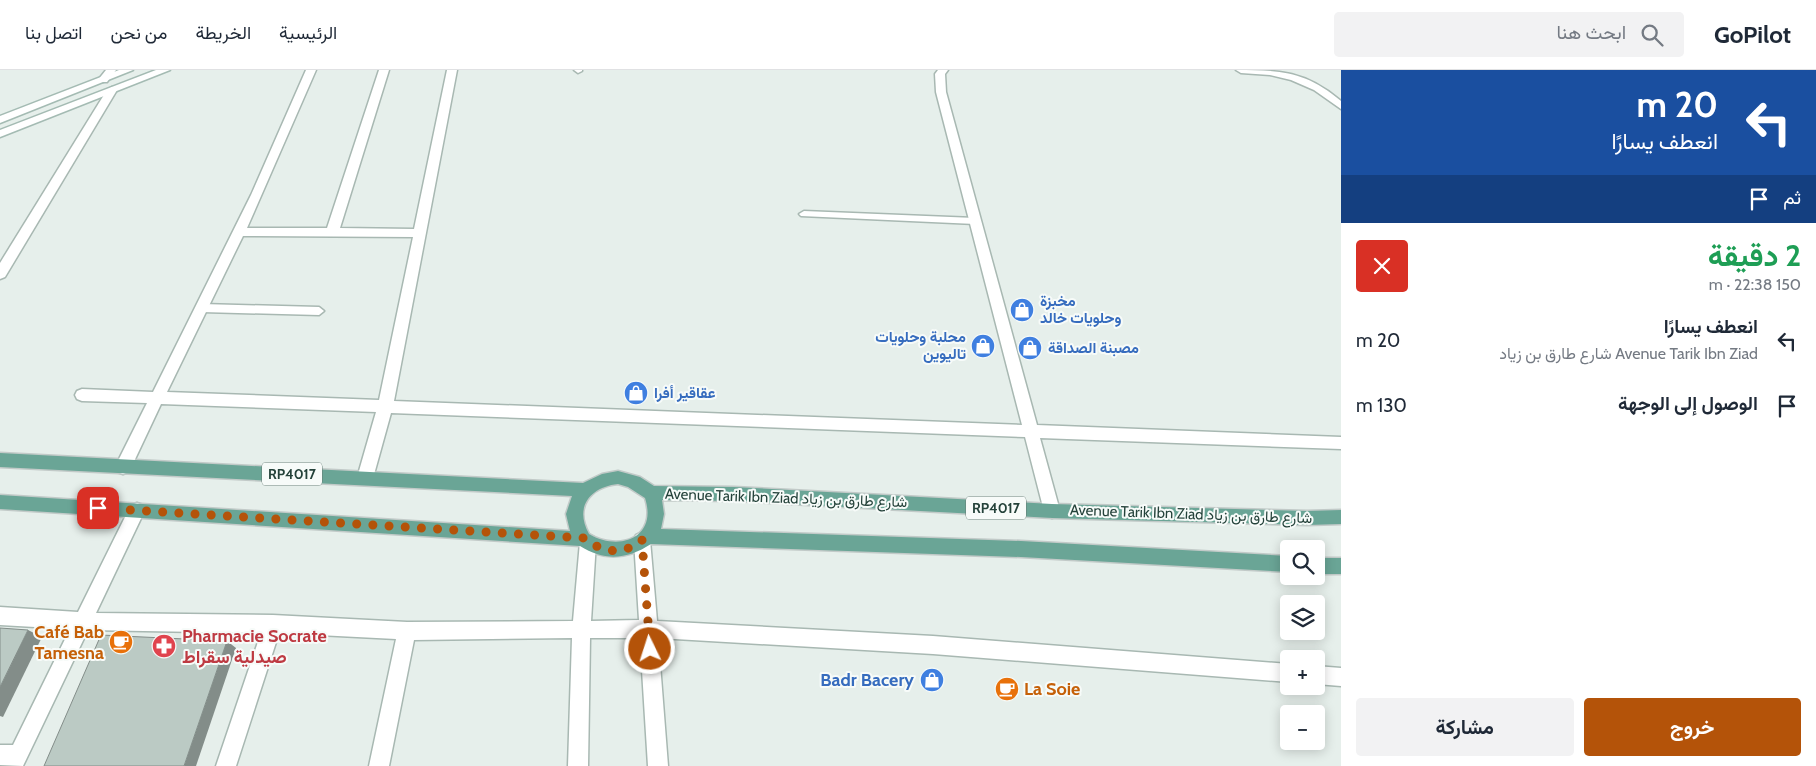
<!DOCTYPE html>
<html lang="ar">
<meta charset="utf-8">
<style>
body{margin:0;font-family:Cabin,Vazirmatn,sans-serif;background:#f2f2f3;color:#1f2937;direction:rtl;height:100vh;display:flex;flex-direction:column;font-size:19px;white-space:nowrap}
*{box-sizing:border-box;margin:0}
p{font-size:16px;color:#747a83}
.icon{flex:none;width:28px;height:28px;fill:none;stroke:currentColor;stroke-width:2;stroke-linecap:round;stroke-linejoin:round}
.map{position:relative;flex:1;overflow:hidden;direction:ltr}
.drawer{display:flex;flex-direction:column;background:#fff;width:475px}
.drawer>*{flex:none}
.top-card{background:#1a4fa0;color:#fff;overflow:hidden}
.fabs{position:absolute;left:1280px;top:470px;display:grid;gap:10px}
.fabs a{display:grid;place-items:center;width:45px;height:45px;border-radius:5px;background:#fff;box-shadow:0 2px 12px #0003;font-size:25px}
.pin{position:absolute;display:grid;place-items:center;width:42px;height:42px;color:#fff;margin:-21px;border-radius:10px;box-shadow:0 2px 8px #0006}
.me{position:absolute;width:55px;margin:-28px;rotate:356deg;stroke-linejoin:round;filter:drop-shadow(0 0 4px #0008)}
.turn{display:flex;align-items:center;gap:18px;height:105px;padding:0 15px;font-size:22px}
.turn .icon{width:65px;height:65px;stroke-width:2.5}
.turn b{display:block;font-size:35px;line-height:42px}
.then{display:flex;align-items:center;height:48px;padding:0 15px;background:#0003;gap:10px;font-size:19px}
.round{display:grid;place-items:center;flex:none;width:52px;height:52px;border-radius:5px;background:#f2f2f3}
.overview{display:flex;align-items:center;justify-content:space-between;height:85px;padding:0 15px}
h1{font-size:30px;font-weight:700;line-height:38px;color:#1e9e55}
.button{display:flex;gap:10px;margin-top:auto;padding:10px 15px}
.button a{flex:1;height:58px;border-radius:5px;background:#b45309;color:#fff;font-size:20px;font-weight:700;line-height:58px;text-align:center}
.button a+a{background:#f2f2f3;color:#1f2937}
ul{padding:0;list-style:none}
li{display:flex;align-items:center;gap:15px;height:65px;padding:0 15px}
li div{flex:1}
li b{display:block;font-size:19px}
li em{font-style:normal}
header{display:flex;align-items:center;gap:30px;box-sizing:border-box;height:70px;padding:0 25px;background:#fff;border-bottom:1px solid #e0e1e3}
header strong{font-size:24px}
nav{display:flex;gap:28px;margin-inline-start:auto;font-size:18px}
.search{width:350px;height:45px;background:#f2f2f3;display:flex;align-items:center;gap:12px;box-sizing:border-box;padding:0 18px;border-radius:5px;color:#747a83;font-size:19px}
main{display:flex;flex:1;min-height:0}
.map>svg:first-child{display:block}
</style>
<header>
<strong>GoPilot</strong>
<div class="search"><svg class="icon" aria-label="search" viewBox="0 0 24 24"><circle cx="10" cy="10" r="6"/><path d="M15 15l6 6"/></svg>ابحث هنا</div>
<nav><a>الرئيسية</a><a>الخريطة</a><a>من نحن</a><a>اتصل بنا</a></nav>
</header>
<main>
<section class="drawer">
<div class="top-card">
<div class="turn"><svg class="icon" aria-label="left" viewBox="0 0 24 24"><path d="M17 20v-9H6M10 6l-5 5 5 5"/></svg><div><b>20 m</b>انعطف يسارًا</div></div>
<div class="then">ثم<svg class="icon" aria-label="arrive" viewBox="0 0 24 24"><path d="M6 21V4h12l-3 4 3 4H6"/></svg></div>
</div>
<div class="overview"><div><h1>2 دقيقة</h1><p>150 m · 22:38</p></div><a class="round" style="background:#d93025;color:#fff"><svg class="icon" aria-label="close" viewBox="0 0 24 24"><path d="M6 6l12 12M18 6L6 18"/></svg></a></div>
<ul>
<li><svg class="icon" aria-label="left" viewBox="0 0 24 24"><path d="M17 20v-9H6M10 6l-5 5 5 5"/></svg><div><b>انعطف يسارًا</b><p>Avenue Tarik Ibn Ziad شارع طارق بن زياد</p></div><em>20 m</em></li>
<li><svg class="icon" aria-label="arrive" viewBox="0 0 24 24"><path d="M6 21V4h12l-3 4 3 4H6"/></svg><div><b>الوصول إلى الوجهة</b></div><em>130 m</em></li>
</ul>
<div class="button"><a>خروج</a><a>مشاركة</a></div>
</section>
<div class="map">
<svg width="1341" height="696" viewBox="0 0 1341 696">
<rect width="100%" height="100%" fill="#e6efeb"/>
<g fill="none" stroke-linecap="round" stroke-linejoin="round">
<!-- service casing -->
<g stroke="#a8b8b2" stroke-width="3">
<g id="service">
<path d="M574,0h8v1l-4,2z"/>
<path d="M804,141l171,7 5,3 -5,3 -174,-8 -2,-2z"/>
<path d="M202,234l117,3 5,4 -5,4 -117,-3 -5,-4z"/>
</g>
</g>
<!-- minor casing -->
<g stroke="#a8b8b2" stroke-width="3">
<g id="minor">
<path d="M106,0h10l-9,12h-8l-1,-2z"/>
<path d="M306,0h10l-69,158h80l52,-158h10l-49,158 74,1 33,-159h10l-63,331 628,24 -86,-333 -1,-18 3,-4h10l-3,4 1,18 91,333 304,12v12l-301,-11 20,73 -2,5 -6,2 -6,-2 -2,-5 -19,-74 -634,-24 -18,65 -2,5 -6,2 -6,-2 -2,-5 19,-66 -215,-8 -32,68 -6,2 -6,-2 -2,-5 32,-64 -65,-2 -5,-2 -2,-4 2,-4 5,-2 71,3 98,-197zM243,166l170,1 -34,163 -212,-8z"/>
<path d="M1236,0c44,0 70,1 105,31v8l-27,-19 -23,-10 -21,-5 -29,-2z"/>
<path d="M112,17l5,3 -112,187 -5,2v-16l107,-173z"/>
<path d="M137,433l6,2 2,5 -49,103 177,2 134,7 166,-1 7,-79 2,-5 6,-3 6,3 2,5 -5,79 48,-1 -5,-80 2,-5 6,-3 6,3 2,5 7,81 276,15 356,28v18l-356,-28 -275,-16 10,128h-20l-8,-128h-50l-2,128h-20l4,-128 -158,2 -25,126h-20l27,-127 -117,-6 -43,133h-20l45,-133 -173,-3 -65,136 -23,-1v-20h13l57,-116 -70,-4v-18l78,5 53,-107z"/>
<path d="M1316,596l25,2v18l-25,-2z"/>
</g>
</g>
<!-- secondary casing -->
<g stroke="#a4bbb3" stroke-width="3">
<g id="secondary">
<path d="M119,0h14l-133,53v-7z"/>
<path d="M156,0h14l-170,67v-7z"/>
</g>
</g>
<!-- primary casing -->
<g stroke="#c2cac8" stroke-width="3">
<g id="primary">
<path d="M0,383l583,30 19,-9 16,-3 22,6 14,9 80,1 318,17 255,7 34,-1v14l-34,1 -255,-7 -318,-17 -72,-1 2,14 -3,15 360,12 268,15v16l-268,-15 -370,-13c-23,15 -46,18 -71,2l-580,-37v-14l570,36 -4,-17 6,-18 -572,-29zM618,414l10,3 17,11c13,40 -26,54 -56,36 -15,-27 1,-47 29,-50z"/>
<rect x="1316" y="488" width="25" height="16"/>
</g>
</g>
<!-- service -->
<use href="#service" fill="#fff" fill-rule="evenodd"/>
<!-- minor -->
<use href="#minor" fill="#fff" fill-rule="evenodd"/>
<!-- secondary -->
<use href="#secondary" fill="#fff" fill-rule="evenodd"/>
<!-- primary -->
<use href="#primary" fill="#6aa596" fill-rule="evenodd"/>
</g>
<!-- shaded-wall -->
<g fill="#838d89">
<path d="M28,560l14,7 -39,80 -3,-1v-29z"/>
<path d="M227,571l9,7 -40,118h-12z"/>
</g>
<!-- building -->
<g fill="#bbcac4" stroke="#838d89">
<path d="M0,558l28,2 -28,57z"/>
<path d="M101,565l126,6 -43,125h-140z"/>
</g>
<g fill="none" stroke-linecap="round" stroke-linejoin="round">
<!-- route -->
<path stroke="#b45309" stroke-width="9" stroke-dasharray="0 16.2" d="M98,438l486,30c19,15 38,18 58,2l8,109"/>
</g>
<!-- icons -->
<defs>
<g id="shop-disc" transform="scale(1.25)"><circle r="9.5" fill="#3f7fe0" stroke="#f7fbf9"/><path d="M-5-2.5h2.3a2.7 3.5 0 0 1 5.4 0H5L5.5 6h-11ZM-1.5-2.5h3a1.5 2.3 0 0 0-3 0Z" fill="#fff"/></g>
<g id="cafe-disc" transform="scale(1.25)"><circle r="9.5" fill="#e8710a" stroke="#f7fbf9"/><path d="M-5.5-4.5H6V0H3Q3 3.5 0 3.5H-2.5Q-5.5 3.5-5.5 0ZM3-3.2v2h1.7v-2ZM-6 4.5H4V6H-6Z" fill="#fff"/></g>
<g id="pharmacy-disc" transform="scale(1.25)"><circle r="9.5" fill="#e0444e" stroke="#f7fbf9"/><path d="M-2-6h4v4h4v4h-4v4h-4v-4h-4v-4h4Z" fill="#fff"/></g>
</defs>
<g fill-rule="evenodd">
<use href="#shop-disc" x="1022" y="240"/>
<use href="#shop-disc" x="983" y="276"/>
<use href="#shop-disc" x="1030" y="278"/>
<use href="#shop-disc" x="636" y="323"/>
<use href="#cafe-disc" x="121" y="572"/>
<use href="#pharmacy-disc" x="164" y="576"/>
<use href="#shop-disc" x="932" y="610"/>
<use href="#cafe-disc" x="1007" y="619"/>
</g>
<g text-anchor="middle" stroke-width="4" stroke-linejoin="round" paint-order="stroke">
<!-- shield labels -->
<g fill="#f7fbf9" stroke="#637a73" stroke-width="1">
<rect x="262" y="392.5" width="60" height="23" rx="4"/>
<rect x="966" y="426.5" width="60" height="23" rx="4"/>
</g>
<g font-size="14" font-weight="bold" fill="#24423a">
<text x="292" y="409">RP4017</text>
<text x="996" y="443">RP4017</text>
</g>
<!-- shop labels -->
<g font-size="15" font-weight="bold" fill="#366cbe" stroke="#f7fbf9" text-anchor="start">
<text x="1040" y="236">مخبزة<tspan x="1040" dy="17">وحلويات خالد</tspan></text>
<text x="966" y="272" text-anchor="end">محلبة وحلويات<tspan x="966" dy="17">تاليوين</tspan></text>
<text x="1048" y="283">مصبنة الصداقة</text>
<text x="654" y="328">عقاقير أفرا</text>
</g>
<!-- street labels -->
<g font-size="15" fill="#24423a" stroke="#f7fbf9">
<text transform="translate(786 428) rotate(2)" y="5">Avenue Tarik Ibn Ziad شارع طارق بن زياد</text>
<text transform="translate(1191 444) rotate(2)" y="5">Avenue Tarik Ibn Ziad شارع طارق بن زياد</text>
</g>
<!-- near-food labels -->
<g font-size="18" font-weight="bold" fill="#c56008" stroke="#f7fbf9" text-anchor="end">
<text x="104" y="568">Café Bab<tspan x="104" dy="21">Tamesna</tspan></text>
<text x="1024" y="625" text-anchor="start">La Soie</text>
</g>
<!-- near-health labels -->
<g font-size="18" font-weight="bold" fill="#be3a42" stroke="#f7fbf9" text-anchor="start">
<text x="182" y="572">Pharmacie Socrate<tspan x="182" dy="21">صيدلية سقراط</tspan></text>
</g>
<!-- near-shop labels -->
<g font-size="18" font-weight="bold" fill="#366cbe" stroke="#f7fbf9" text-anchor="end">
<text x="914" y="616">Badr Bacery</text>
</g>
</g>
</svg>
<div class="fabs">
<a><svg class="icon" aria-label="search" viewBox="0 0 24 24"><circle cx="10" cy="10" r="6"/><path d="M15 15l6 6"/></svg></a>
<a><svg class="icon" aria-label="layers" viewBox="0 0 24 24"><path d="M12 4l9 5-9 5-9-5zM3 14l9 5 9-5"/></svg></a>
<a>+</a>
<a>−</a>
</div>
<div class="pin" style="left:98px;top:438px;background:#d93025"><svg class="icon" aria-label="arrive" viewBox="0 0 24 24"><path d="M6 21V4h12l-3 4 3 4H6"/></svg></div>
<svg class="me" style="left:650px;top:579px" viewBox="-20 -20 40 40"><circle r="17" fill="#b45309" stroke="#fff" stroke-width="3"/><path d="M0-11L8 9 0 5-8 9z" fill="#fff"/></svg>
</div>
</main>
